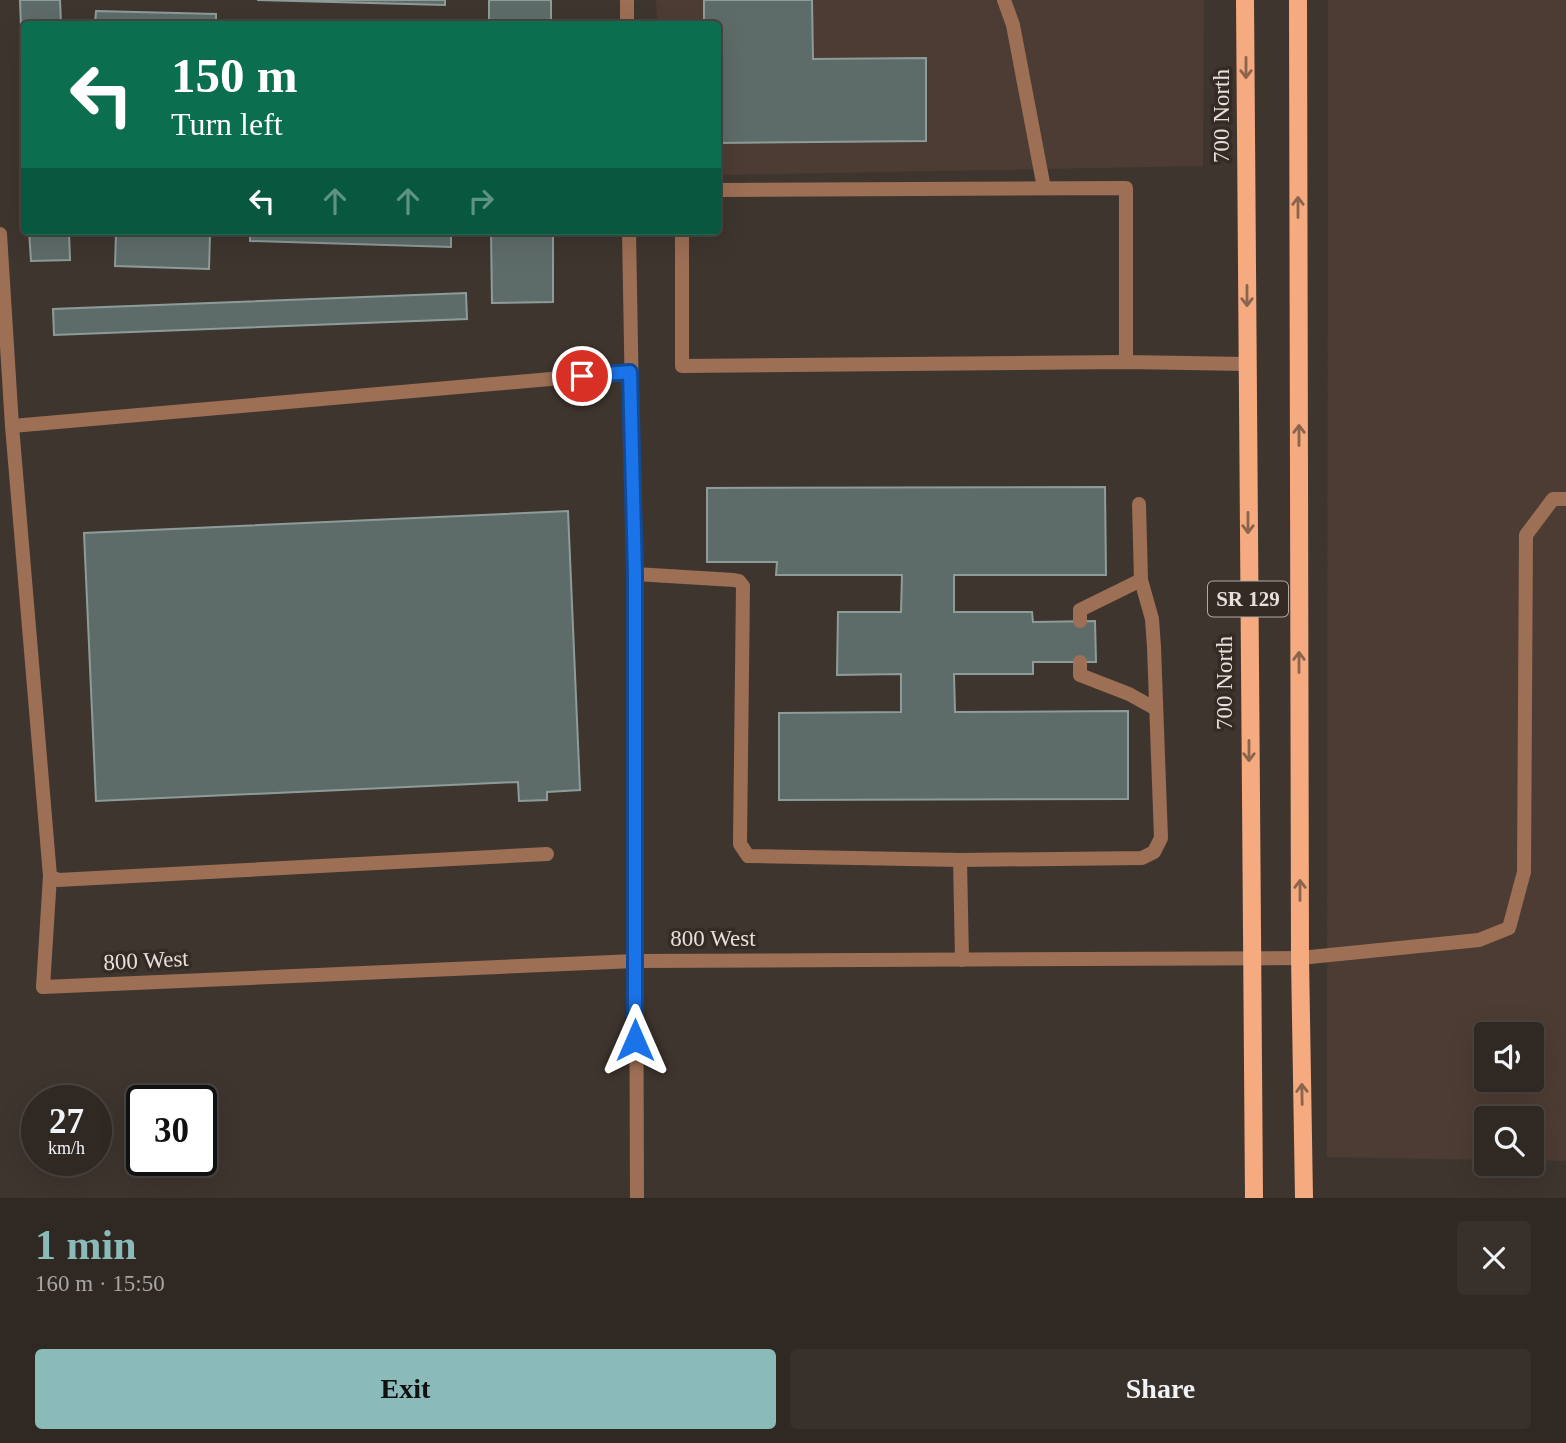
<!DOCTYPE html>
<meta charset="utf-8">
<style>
body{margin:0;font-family:Georgia,serif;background:#37302b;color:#f1f3f6;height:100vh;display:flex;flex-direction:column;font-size:26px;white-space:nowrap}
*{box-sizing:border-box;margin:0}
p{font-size:23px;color:#a7a6a6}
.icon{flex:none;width:38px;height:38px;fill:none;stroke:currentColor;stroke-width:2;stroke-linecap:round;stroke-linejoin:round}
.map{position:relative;height:1198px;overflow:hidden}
.drawer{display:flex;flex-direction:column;background:#2f2823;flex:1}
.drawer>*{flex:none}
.guide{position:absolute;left:21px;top:21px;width:700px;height:214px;border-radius:7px;box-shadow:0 7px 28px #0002,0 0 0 2px #4a4441;background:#0b6e4f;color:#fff;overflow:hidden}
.fabs{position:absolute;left:1474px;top:1022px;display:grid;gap:14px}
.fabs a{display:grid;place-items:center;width:70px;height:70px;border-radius:7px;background:#2f2823;box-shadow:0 7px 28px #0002,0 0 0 2px #4a4441;font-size:35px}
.speed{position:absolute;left:21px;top:1085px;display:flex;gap:14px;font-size:35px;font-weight:700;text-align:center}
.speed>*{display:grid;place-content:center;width:91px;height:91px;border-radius:50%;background:#2f2823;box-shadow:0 7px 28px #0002,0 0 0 2px #4a4441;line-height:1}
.speed small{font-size:18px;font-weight:400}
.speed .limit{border:4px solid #111;border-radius:10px;background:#fff;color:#111}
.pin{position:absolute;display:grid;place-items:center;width:60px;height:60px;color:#fff;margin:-30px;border:4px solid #fff;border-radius:50%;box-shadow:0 2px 7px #0007}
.me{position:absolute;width:77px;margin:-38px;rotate:0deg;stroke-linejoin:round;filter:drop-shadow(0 0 5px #0008)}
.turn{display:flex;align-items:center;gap:24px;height:147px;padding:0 35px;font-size:32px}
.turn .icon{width:91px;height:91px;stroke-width:2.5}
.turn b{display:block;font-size:49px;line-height:60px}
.lanes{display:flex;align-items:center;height:66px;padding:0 35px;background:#0003;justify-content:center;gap:35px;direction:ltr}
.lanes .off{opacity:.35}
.round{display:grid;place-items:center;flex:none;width:74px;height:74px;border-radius:7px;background:#37302b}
.headline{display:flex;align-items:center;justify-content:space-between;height:119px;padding:0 35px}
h1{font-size:42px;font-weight:600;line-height:52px;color:#8bbbb9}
.primary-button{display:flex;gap:14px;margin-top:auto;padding:14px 35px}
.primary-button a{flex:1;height:80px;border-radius:7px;background:#8bbbb9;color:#111;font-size:28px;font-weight:600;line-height:80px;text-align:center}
.primary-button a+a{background:#37302b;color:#f1f3f6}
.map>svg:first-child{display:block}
</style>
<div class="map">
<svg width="1566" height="1198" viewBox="0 0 1566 1198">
<rect width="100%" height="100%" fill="#3f352f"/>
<!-- built -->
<g fill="#4d3c33" fill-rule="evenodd">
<path d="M656,0h548l-1,166 -485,9v-151h-61z"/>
<path d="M1328,0h238v1161l-35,-1v-42h-45v42l-159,-3zM1486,1034h45v46h-45z"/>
</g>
<!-- building -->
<g fill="#5e6c69" stroke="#8d9c99" stroke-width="2">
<path d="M20,0h40l1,24h-37v85z"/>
<path d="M257,0h188v5z"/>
<rect x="489" y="0" width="62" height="24"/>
<path d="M704,0h108l1,59 113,-1v83l-208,2v-119h-14z"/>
<path d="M96,11l120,3v10h-121z"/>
<path d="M29,231h40l1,29 -39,1z"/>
<path d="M250,231h201v16l-201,-6z"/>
<path d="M491,231h62v71l-61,1z"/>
<path d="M116,232l94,3 -1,34 -94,-3z"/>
<path d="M466,293l1,26 -413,16 -1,-26z"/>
<path d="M1105,487l1,88h-152v37h78l1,10 62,-1 1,41h-63v12h-79l1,38 173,-1v88l-349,1v-87l122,-1v-38l-64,1 1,-63h63l1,-37h-126l1,-13h-70v-74z"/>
<path d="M568,511l12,279 -33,2v8l-28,1 -1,-19 -422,19 -12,-268z"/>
</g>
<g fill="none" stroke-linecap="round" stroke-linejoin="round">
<!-- lane -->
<g stroke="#9d6f55" stroke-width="14">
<path d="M1004,0l9,25 31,163"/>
<path d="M718,190l408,-2v174"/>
<path d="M682,231v135l444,-4 121,2"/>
<path d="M0,234l12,192"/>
<path d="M635,574l99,6 5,1 4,5 -3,258 8,12 212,4 182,-2 12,-6 7,-14 -7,-191 -2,-28 -11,-39 -2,-76"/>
<path d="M1080,621v-11l61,-30"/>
<path d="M1080,662v13l49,19 27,15"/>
<path d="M547,854l-489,26 -8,-4 -38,-450 618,-54"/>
<path d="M960,860l2,100"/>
<path d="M1300,958l179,-18 30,-12 15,-56 2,-337 27,-36h13"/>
<path d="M43,987l7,-111"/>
</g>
<!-- street -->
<g stroke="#9d6f55" stroke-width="14">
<path d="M627,0v24"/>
<path d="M629,231l6,343 2,624"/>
<path d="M43,987l592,-26 665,-3"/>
</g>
<!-- primary -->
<g stroke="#f5aa7f" stroke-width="18">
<path d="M1245,0l9,1198"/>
<path d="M1298,0l2,958 4,240"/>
</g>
</g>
<!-- one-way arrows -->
<defs><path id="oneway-shaft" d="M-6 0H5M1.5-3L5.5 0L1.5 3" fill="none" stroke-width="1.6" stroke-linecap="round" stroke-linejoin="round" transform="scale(1.75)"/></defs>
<g stroke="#8b644e">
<use href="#oneway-shaft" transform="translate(1246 68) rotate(90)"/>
<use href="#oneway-shaft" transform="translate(1298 207) rotate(-90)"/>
<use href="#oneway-shaft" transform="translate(1247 296) rotate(90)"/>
<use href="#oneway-shaft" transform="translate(1299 435) rotate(-90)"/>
<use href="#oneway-shaft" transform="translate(1248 523) rotate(90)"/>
<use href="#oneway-shaft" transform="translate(1299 662) rotate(-90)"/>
<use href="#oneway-shaft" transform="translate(1249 751) rotate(90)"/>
<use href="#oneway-shaft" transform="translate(1300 890) rotate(-90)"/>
<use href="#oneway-shaft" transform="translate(1302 1094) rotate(-91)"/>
</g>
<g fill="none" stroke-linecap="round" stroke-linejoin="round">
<!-- route casing -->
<g stroke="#114b97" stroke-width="18">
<path id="route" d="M582,376l48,-4 5,202v466"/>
</g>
<!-- route -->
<use href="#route" stroke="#1a73e8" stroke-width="12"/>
</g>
<g text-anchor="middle" stroke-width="7" stroke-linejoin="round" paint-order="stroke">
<!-- shield labels -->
<rect fill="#352b25" stroke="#b1a9a5" stroke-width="2" x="1208" y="581.5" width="80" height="35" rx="5"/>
<g font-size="21" font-weight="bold" fill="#e6dfdc">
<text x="1248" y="606">SR 129</text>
</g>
<!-- street labels -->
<g font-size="23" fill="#e6dfdc" stroke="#352b25">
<text transform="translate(1221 116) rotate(-90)" y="8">700 North</text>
<text transform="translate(1224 683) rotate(-90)" y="8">700 North</text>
<text x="713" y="946">800 West</text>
<text transform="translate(146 960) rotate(-3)" y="8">800 West</text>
</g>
</g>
</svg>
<div class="fabs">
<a><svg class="icon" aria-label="sound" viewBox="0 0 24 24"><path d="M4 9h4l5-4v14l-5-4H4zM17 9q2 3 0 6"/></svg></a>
<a><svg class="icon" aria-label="search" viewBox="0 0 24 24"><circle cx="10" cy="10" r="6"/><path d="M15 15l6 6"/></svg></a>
</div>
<div class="speed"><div>27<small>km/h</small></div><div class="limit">30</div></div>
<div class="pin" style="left:582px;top:376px;background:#d93025"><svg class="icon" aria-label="arrive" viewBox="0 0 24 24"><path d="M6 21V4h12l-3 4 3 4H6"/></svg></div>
<svg class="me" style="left:635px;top:1040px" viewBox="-20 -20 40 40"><path d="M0-17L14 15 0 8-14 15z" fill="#1a73e8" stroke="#fff" stroke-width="4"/></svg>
<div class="guide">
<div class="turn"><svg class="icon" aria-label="left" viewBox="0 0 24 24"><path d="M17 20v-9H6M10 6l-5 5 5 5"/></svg><div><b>150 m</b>Turn left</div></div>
<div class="lanes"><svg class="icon" aria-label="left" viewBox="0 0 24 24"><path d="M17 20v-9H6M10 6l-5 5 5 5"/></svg><svg class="icon off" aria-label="ahead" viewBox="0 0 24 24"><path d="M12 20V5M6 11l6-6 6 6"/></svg><svg class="icon off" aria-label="ahead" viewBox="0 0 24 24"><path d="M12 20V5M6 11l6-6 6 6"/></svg><svg class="icon off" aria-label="right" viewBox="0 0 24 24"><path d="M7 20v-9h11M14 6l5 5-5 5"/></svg></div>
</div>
</div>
<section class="drawer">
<div class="headline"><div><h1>1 min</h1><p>160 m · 15:50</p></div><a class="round"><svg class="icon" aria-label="close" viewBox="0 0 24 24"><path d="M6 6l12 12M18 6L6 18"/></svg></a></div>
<div class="primary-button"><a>Exit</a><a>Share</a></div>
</section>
